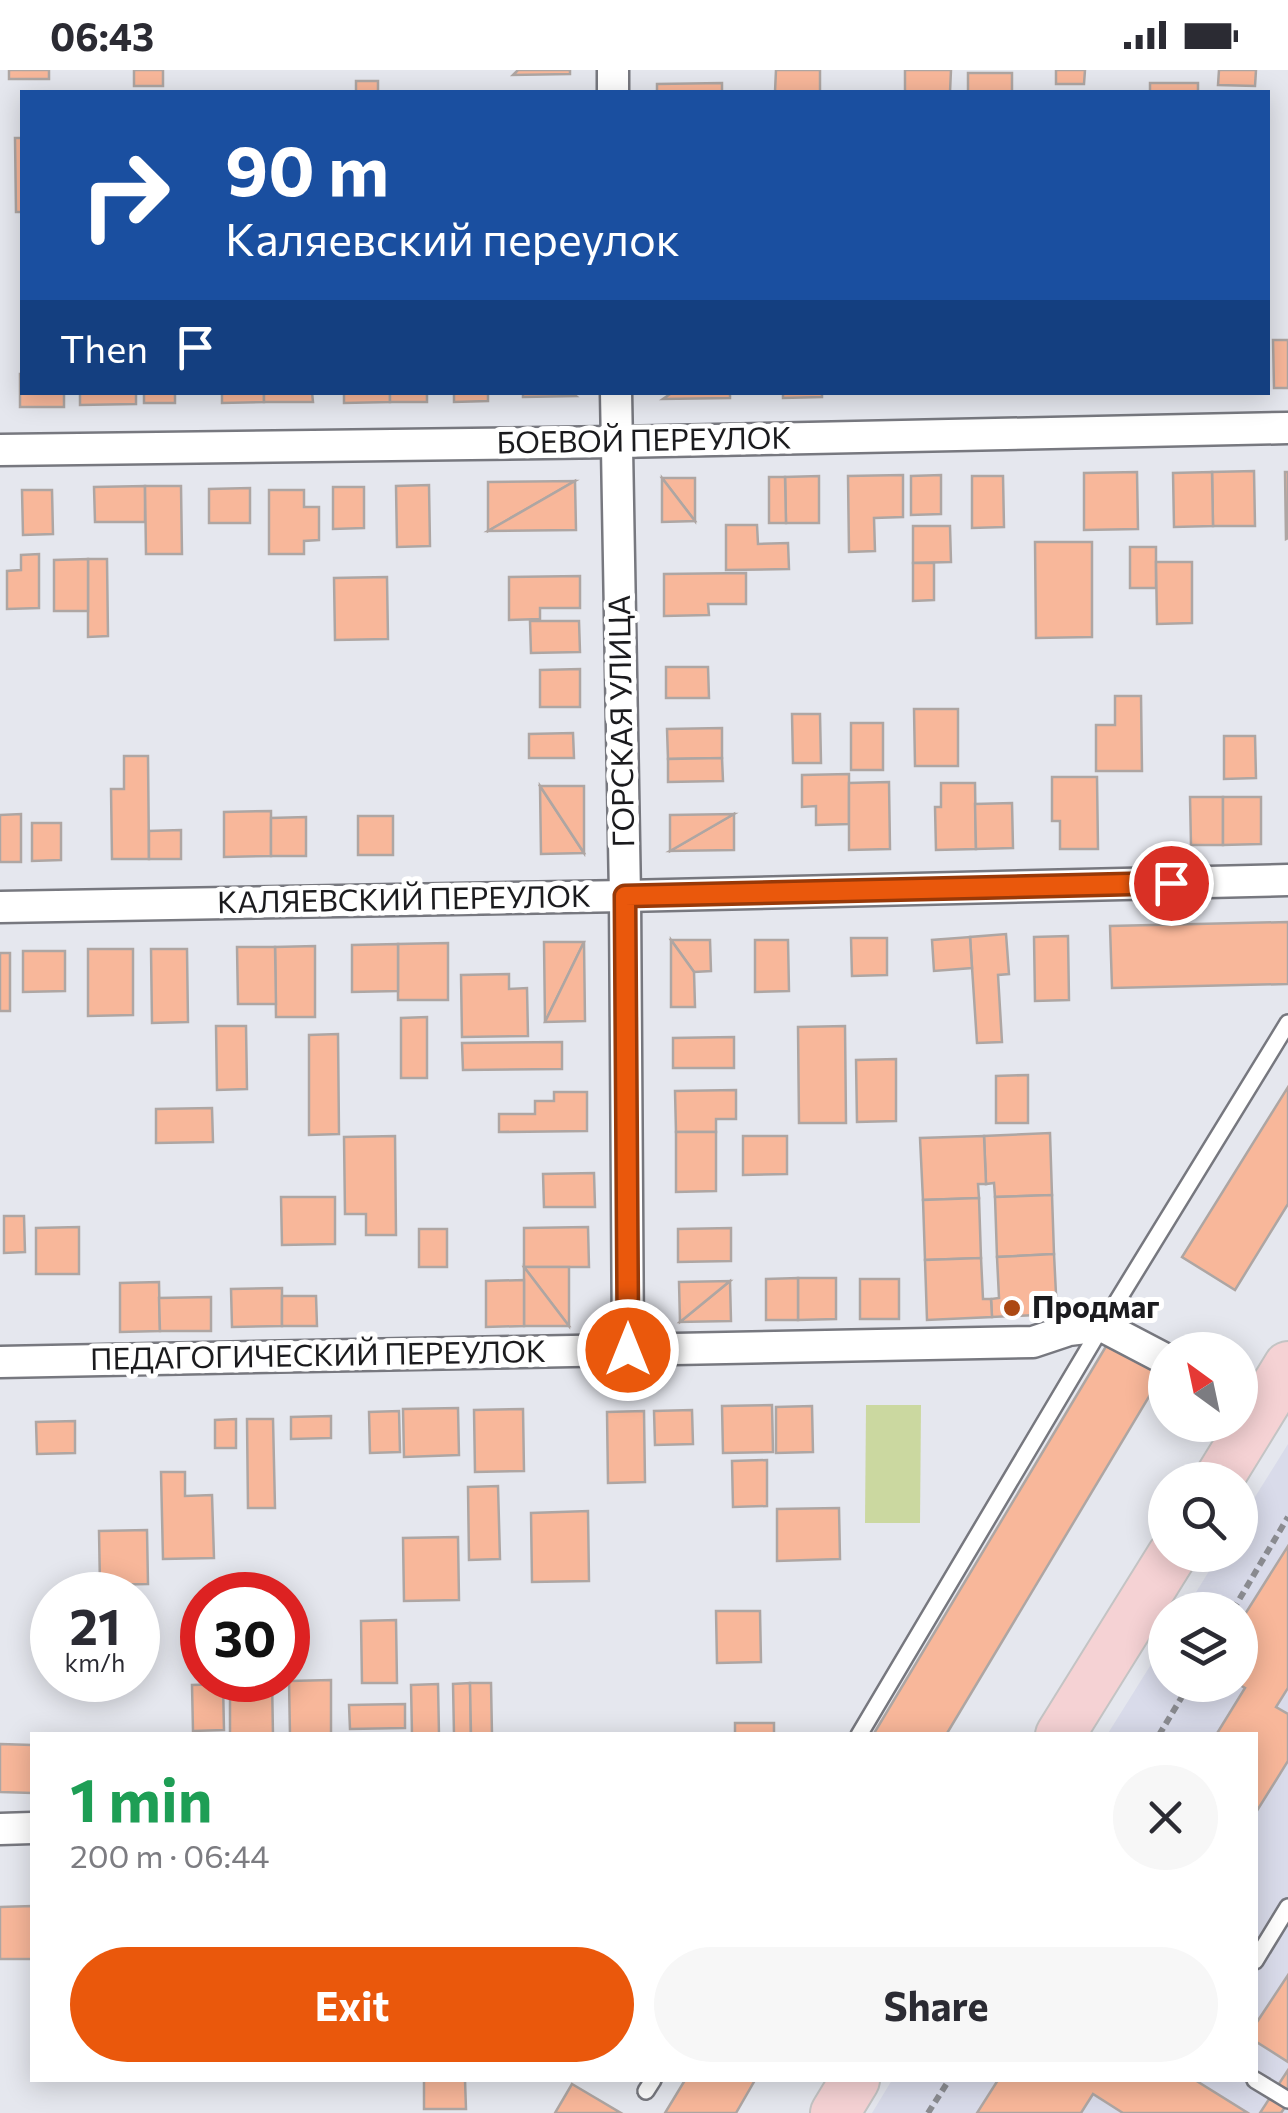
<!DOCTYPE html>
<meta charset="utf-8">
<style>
body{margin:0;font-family:Commissioner,sans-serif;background:#f7f7f7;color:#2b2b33;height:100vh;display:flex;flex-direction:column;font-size:38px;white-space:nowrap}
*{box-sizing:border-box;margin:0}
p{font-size:32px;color:#7c7c81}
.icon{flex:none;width:55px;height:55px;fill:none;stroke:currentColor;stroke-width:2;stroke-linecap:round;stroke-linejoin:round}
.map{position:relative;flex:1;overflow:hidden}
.side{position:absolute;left:30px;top:1662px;width:1228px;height:350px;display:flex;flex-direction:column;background:#fff;border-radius:0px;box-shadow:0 5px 25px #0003}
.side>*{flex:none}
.hud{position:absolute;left:20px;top:20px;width:1250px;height:305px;border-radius:0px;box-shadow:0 5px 25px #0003;background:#1a4fa0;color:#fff;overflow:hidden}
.needle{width:65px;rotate:327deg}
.tools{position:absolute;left:1148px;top:1262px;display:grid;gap:20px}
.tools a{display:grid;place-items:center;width:110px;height:110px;border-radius:50%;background:#fff;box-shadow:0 5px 25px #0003;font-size:50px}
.speed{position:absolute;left:30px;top:1502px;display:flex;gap:20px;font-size:50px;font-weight:700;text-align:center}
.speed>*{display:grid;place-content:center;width:130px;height:130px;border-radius:50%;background:#fff;box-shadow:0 5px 25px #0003;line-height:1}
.speed small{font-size:25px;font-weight:400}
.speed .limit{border:15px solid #d22;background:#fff;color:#111}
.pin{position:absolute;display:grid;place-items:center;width:85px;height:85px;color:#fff;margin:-42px;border:5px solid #fff;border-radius:50%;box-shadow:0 2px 10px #0007}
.me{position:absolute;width:110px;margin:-55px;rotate:0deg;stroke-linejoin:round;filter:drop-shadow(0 0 8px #0008)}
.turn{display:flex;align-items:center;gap:35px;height:210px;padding:0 40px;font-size:45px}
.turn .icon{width:130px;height:130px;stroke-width:2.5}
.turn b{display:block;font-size:70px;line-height:85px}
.then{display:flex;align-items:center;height:95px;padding:0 40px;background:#0003;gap:20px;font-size:38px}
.round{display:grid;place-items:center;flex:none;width:105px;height:105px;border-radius:52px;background:#f7f7f7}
.head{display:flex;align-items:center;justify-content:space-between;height:170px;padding:0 40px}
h1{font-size:60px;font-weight:700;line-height:75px;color:#1e9e55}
.primary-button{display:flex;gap:20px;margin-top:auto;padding:20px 40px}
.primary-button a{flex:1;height:115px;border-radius:60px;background:#ea580c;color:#fff;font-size:40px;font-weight:700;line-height:115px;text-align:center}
.primary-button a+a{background:#f7f7f7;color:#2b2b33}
.status{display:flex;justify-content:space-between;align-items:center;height:70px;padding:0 50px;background:#fff;direction:ltr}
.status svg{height:28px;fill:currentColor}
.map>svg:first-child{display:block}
</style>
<div class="status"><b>06:43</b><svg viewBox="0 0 49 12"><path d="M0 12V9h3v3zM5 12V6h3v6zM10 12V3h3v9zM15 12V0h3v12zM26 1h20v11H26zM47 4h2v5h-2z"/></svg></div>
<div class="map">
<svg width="1288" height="2043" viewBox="0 0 1288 2043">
<rect width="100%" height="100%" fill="#e5e7ee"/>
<!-- built -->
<path fill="#d9dbea" d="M1288,1374v669h-416l20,-33h363v-345h-148l58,-93v43h75v-75h-55l34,-55h21v-34z"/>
<!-- green -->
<path fill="#cbd8a0" d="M866,1335h55l-1,118h-55z"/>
<!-- building -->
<g fill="#f8b79a" stroke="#aea6a3" stroke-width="2.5">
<rect x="9" y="0" width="40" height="9"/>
<rect x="134" y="0" width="29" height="16"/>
<path d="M518,0h52v4l-57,1z"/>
<path d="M776,0h44v22h-45z"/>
<path d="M905,0h46l-1,22h-45z"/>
<path d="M1056,0h29l-1,14h-28z"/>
<path d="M1219,0h37l-1,16 -37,-1z"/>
<rect x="968" y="3" width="44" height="19"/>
<rect x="356" y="11" width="22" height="11"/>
<path d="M722,13v9h-65v-8z"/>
<rect x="1150" y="13" width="48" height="9"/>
<path d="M15,68h7v74h-6z"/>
<path d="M1273,270h15v48h-14z"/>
<path d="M20,304h2v18h42v15h-44z"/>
<path d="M80,322h56v12l-56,1z"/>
<rect x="144" y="322" width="31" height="11"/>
<path d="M222,322h42v10l-42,1z"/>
<path d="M264,322h48l1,10h-49z"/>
<path d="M344,322h46v10l-46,1z"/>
<rect x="390" y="322" width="37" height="10"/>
<path d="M454,322h34v9l-34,1z"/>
<path d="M523,322h48l5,4 -53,1z"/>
<path d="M673,322h57v6l-67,1z"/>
<path d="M783,322h39v5l-39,1z"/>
<path d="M1254,401l1,55h-42l-1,-54z"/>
<path d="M1137,402l1,57 -54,1v-57z"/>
<path d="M1212,402l1,54 -39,1 -1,-54z"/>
<path d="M1285,402h3v66l-2,1z"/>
<path d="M903,405v42l-29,1 1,33 -26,1 -1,-76z"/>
<path d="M941,405v39l-30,1v-39z"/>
<path d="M819,406v47h-33l-1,-46z"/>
<path d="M972,406h31l1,51 -32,1z"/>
<path d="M769,407h16l1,46h-17z"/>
<path d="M662,408h33v43z"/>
<path d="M662,408l33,43 -33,1z"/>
<path d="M575,411l-87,50v-49z"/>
<path d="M575,411l1,49 -88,1z"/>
<path d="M429,415l1,61 -33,1 -1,-61z"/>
<path d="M145,416v36h-50l-1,-35z"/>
<path d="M145,416h36l1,68h-36z"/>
<path d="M333,417h31v41l-31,1z"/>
<path d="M250,418v35h-41v-34z"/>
<path d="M22,420h30l1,44 -30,1z"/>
<path d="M269,420h35v17h15v33l-15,1v13h-35z"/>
<path d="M726,455h31l1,19 30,-1 1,26 -63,1z"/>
<path d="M913,456h37l1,36 -38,1z"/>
<path d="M1035,472h57v95l-56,1z"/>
<rect x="1130" y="477" width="26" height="41"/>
<path d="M39,484v54l-32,1v-38l14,-1v-15z"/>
<path d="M88,489h19l1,77 -20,1z"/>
<path d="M88,489v52h-34v-51z"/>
<path d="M1156,492h36v61l-35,1z"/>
<path d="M913,493h21v37l-21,1z"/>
<path d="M746,503v31h-38l1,11 -45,1v-42z"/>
<path d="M580,506v32h-40v11l-31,1v-43z"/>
<path d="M387,507l1,62 -53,1 -1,-62z"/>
<path d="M530,551h49l1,31 -49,1z"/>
<path d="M666,597h42l1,31h-43z"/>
<path d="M580,599v38h-40v-37z"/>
<path d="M1115,626h26l1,75h-46v-46h19z"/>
<path d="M914,639h44v57h-43z"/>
<path d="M792,644h28l1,49h-28z"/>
<rect x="851" y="653" width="32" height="47"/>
<path d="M722,658v30l-54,1 -1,-30z"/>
<path d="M573,663l1,25h-45v-24z"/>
<path d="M1224,666h31l1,42 -32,1z"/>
<path d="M124,686h24l1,103h-37l-1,-70h13z"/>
<path d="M722,688l1,23 -55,1v-23z"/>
<path d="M849,704v50l-33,1v-19l-14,1v-32z"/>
<path d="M1052,707h45l1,72h-38v-28h-8z"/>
<path d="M889,712l1,67 -41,1v-67z"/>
<path d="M941,713h34l1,66 -40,1 -1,-43h6z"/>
<path d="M540,716l44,67 -43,1z"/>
<path d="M540,716h44v67z"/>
<path d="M1190,727h33v48h-32z"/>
<path d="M1223,727h38v47l-38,1z"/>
<path d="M1012,733l1,45 -37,1 -1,-45z"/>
<path d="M271,741v45l-47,1v-45z"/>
<path d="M21,744v48h-21v-47z"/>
<path d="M734,744v36l-64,1z"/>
<path d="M734,744l-64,37v-36z"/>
<rect x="358" y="746" width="35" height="39"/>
<path d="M306,747v39h-35v-38z"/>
<path d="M32,753h29v37l-29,1z"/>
<path d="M181,760v29h-32v-28z"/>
<path d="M1288,852v62l-176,4 -2,-62z"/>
<path d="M1006,864l3,40 -11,1 4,67 -25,1 -7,-106z"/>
<path d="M1068,866l1,64 -34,1 -1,-64z"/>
<path d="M970,867l2,31 -38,3 -2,-31z"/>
<path d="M851,868h36v37l-35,1z"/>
<path d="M671,870h39l1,31 -17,1z"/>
<path d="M671,870l23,32 1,35h-24z"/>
<path d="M755,870h33l1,51 -34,1z"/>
<path d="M544,872h40l-39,80z"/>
<path d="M584,872l1,79 -40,1z"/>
<path d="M448,873v57h-50v-56z"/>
<path d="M398,874v47l-46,1v-47z"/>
<path d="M315,876v71h-39l-1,-70z"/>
<path d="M237,877h38l1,57h-38z"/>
<path d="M88,879h45v66l-45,1z"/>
<path d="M151,879h36l1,73 -36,1z"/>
<path d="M23,881h42v40l-42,1z"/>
<rect x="0" y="883" width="10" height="58"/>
<path d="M509,904v15l18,-1 1,48 -66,1 -1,-62z"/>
<path d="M427,947v61h-26v-60z"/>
<path d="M216,956h30l1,63 -30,1z"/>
<path d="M845,956l1,97h-47l-1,-96z"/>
<path d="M338,964l1,100 -30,1v-100z"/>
<path d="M734,967v31h-61v-30z"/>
<path d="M562,972v27l-99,1 -1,-27z"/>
<path d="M896,989v62l-39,1 -1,-62z"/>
<path d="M1028,1005v48h-32v-47z"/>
<path d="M1288,1017v117l-53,86 -53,-33z"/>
<path d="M736,1020v29h-20v13h-40l-1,-41z"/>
<path d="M554,1022h33v39l-88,1v-18h36v-13h19z"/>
<path d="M212,1038l1,34 -57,1v-34z"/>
<path d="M676,1062h40v59l-40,1z"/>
<path d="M1050,1063l2,62 -57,2 -1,-14 -8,1 -2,-48z"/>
<path d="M395,1066l1,99h-30v-21h-21l-1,-77z"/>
<path d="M743,1066h44v38l-44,1z"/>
<path d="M984,1066l2,48h-8l1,14 -56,2 -3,-62z"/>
<path d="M594,1103l1,34h-51l-1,-33z"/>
<path d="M1052,1125l2,59 -57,3 -2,-60z"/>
<path d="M281,1127h54v47l-53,1z"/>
<path d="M979,1128l2,60 -56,2 -2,-60z"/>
<path d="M4,1146h20l1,36 -21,1z"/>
<path d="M79,1157v47h-43v-46z"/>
<path d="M588,1157l1,40h-65v-39z"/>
<path d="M731,1158v33l-53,1v-33z"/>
<rect x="419" y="1159" width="28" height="38"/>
<path d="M1054,1184l3,60 -65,3 -1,-18 8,-1 -2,-41z"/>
<path d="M981,1188l2,41h8l1,18 -65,3 -2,-60z"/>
<path d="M524,1197h45v59z"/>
<path d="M524,1197l45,59h-45z"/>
<path d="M798,1208h38v41l-38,1z"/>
<path d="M798,1208v42h-32v-41z"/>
<rect x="860" y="1209" width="39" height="40"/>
<path d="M524,1210v46l-38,1v-46z"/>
<path d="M730,1211l1,40 -51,1z"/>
<path d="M730,1211l-50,41 -1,-40z"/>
<path d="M159,1212l1,49 -40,1v-49z"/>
<path d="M282,1218v38l-50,1 -1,-38z"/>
<path d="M282,1226h34l1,30h-35z"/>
<path d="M211,1227v34h-51l-1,-33z"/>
<path d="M1108,1273l54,32 -216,360h-73z"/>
<path d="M772,1335l1,47 -50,1 -1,-47z"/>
<path d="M812,1336l1,46 -37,1v-46z"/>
<path d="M458,1338l1,47 -55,2 -1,-48z"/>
<path d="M523,1339l1,62 -49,1 -1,-62z"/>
<path d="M692,1340l1,34 -38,1 -1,-34z"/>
<path d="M399,1341l1,41 -30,1 -1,-41z"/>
<path d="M644,1341l1,71 -37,1 -1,-71z"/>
<path d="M331,1346v22l-40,1v-22z"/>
<path d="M236,1349v29h-21v-28z"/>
<path d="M247,1349h26l2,89h-27z"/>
<path d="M75,1351v32l-38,1 -1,-32z"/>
<path d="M767,1390v46l-34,1 -1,-46z"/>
<path d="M161,1402h24v24l27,-1 2,63 -51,1z"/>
<path d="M498,1416l2,73 -31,1 -1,-73z"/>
<path d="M839,1438l1,51 -63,2v-52z"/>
<path d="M588,1441l1,70 -57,1 -1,-69z"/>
<path d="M147,1460l1,54 -48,1 -1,-54z"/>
<path d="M458,1467l1,63 -55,1 -1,-63z"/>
<path d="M1288,1476v142l-12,19 12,7v47l-33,53v-79h-39l29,-47 -5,-3v-63z"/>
<path d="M716,1541h44l1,51 -44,1z"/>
<path d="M396,1550l1,63h-35l-1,-62z"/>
<path d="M272,1610l1,55h-43v-54z"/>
<path d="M331,1610v55h-41l-1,-54z"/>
<path d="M470,1613l1,52h-17l-1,-51z"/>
<path d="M470,1613h21l1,52h-21z"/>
<path d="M223,1614l1,46 -31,1 -1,-46z"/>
<path d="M438,1614l1,51h-27l-1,-50z"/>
<path d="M405,1634v24l-55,1 -1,-24z"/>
<rect x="735" y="1653" width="39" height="12"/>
<path d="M0,1674l32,1v48l-32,-1z"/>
<path d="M32,1836v53h-32v-52z"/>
<path d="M1288,1905v87l-33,-21v-16z"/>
<path d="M1288,2000v33l-7,10h-21z"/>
<path d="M424,2010h41l1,29h-42z"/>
<path d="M685,2010h70l-19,33h-71z"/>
<path d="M998,2010h197l53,33h-125l-30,-19 -12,19h-104z"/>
<path d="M572,2014l49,29h-66z"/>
</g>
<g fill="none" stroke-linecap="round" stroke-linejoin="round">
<!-- lane casing -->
<g stroke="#77787f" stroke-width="20">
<g id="lane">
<path d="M859,1665l243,-409 186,-303"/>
<path d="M1255,1891l33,-54"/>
<path d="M1255,2010l33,20"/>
<path d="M646,2021l7,-11"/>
</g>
</g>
<!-- street casing -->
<g stroke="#77787f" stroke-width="35">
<g id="street">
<path d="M613,0v22"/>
<path d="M616,322l9,504 3,454"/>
<path d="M0,380l616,-8 672,-14"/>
<path d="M0,837l625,-11 663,-16"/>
<path d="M0,1292l1033,-20 36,-12 33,-4 63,33"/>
<path d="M0,1759l32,-1"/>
</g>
</g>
<!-- primary casing -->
<g stroke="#c4c4c4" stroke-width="52">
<g id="primary">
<path d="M1218,1410l70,-114"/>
<path d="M1060,1665l112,-180"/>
<path d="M835,2043l20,-33"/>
</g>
</g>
<!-- path -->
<g stroke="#8b8c91" stroke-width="6" stroke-dasharray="8 5" stroke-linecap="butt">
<path d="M1233,1540l55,-93"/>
<path d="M1159,1665l30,-50"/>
<path d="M928,2043l21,-33"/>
</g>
<!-- lane -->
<use href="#lane" stroke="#fff" stroke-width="15"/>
<!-- street -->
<use href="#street" stroke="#fff" stroke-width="30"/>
<!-- primary -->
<use href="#primary" stroke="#f5d2d4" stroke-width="48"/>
</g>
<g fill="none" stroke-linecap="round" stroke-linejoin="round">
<!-- route casing -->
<g stroke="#983908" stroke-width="25">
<path id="route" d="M628,1280l-3,-454 546,-13"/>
</g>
<!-- route -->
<use href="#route" stroke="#ea580c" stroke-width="18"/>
</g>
<!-- markers -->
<circle fill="#ac4813" stroke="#fff" stroke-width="4" cx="1012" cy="1238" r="10"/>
<g text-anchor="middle" stroke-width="10" stroke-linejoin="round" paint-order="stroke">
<!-- street labels -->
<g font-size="30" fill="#1b1b1e" stroke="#fff">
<text transform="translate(644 371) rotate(-1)" y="10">БОЕВОЙ ПЕРЕУЛОК</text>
<text transform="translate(622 651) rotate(-91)" y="10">ГОРСКАЯ УЛИЦА</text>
<text transform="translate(404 830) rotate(-1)" y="10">КАЛЯЕВСКИЙ ПЕРЕУЛОК</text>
<text transform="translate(318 1286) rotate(-1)" y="10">ПЕДАГОГИЧЕСКИЙ ПЕРЕУЛОК</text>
</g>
<!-- poi labels -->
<g font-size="30" font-weight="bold" fill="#1b1b1e" stroke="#fff" text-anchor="start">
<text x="1032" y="1248">Продмаг</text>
</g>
</g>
</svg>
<div class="tools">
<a><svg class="needle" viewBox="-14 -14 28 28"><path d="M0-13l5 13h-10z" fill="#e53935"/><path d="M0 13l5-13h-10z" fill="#7c7c81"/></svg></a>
<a><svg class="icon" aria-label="search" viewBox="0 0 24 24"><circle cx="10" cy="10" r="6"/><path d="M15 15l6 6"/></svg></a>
<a><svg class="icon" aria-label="layers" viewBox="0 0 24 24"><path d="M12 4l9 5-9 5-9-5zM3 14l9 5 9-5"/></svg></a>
</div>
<div class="speed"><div>21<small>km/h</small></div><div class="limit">30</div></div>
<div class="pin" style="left:1171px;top:813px;background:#d93025"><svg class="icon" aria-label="arrive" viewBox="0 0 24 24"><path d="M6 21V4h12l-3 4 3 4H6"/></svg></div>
<svg class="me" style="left:628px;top:1280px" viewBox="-20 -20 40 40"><circle r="17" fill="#ea580c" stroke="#fff" stroke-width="3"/><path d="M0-11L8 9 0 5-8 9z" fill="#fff"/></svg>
<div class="hud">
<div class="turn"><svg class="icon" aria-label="right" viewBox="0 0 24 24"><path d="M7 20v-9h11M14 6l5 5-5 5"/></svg><div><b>90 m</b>Каляевский переулок</div></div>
<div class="then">Then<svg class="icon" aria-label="arrive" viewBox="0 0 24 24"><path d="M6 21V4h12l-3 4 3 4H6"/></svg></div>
</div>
<section class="side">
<div class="head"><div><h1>1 min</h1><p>200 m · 06:44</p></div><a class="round"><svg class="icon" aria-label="close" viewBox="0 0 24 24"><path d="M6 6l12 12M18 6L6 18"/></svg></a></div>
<div class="primary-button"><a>Exit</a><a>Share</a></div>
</section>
</div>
